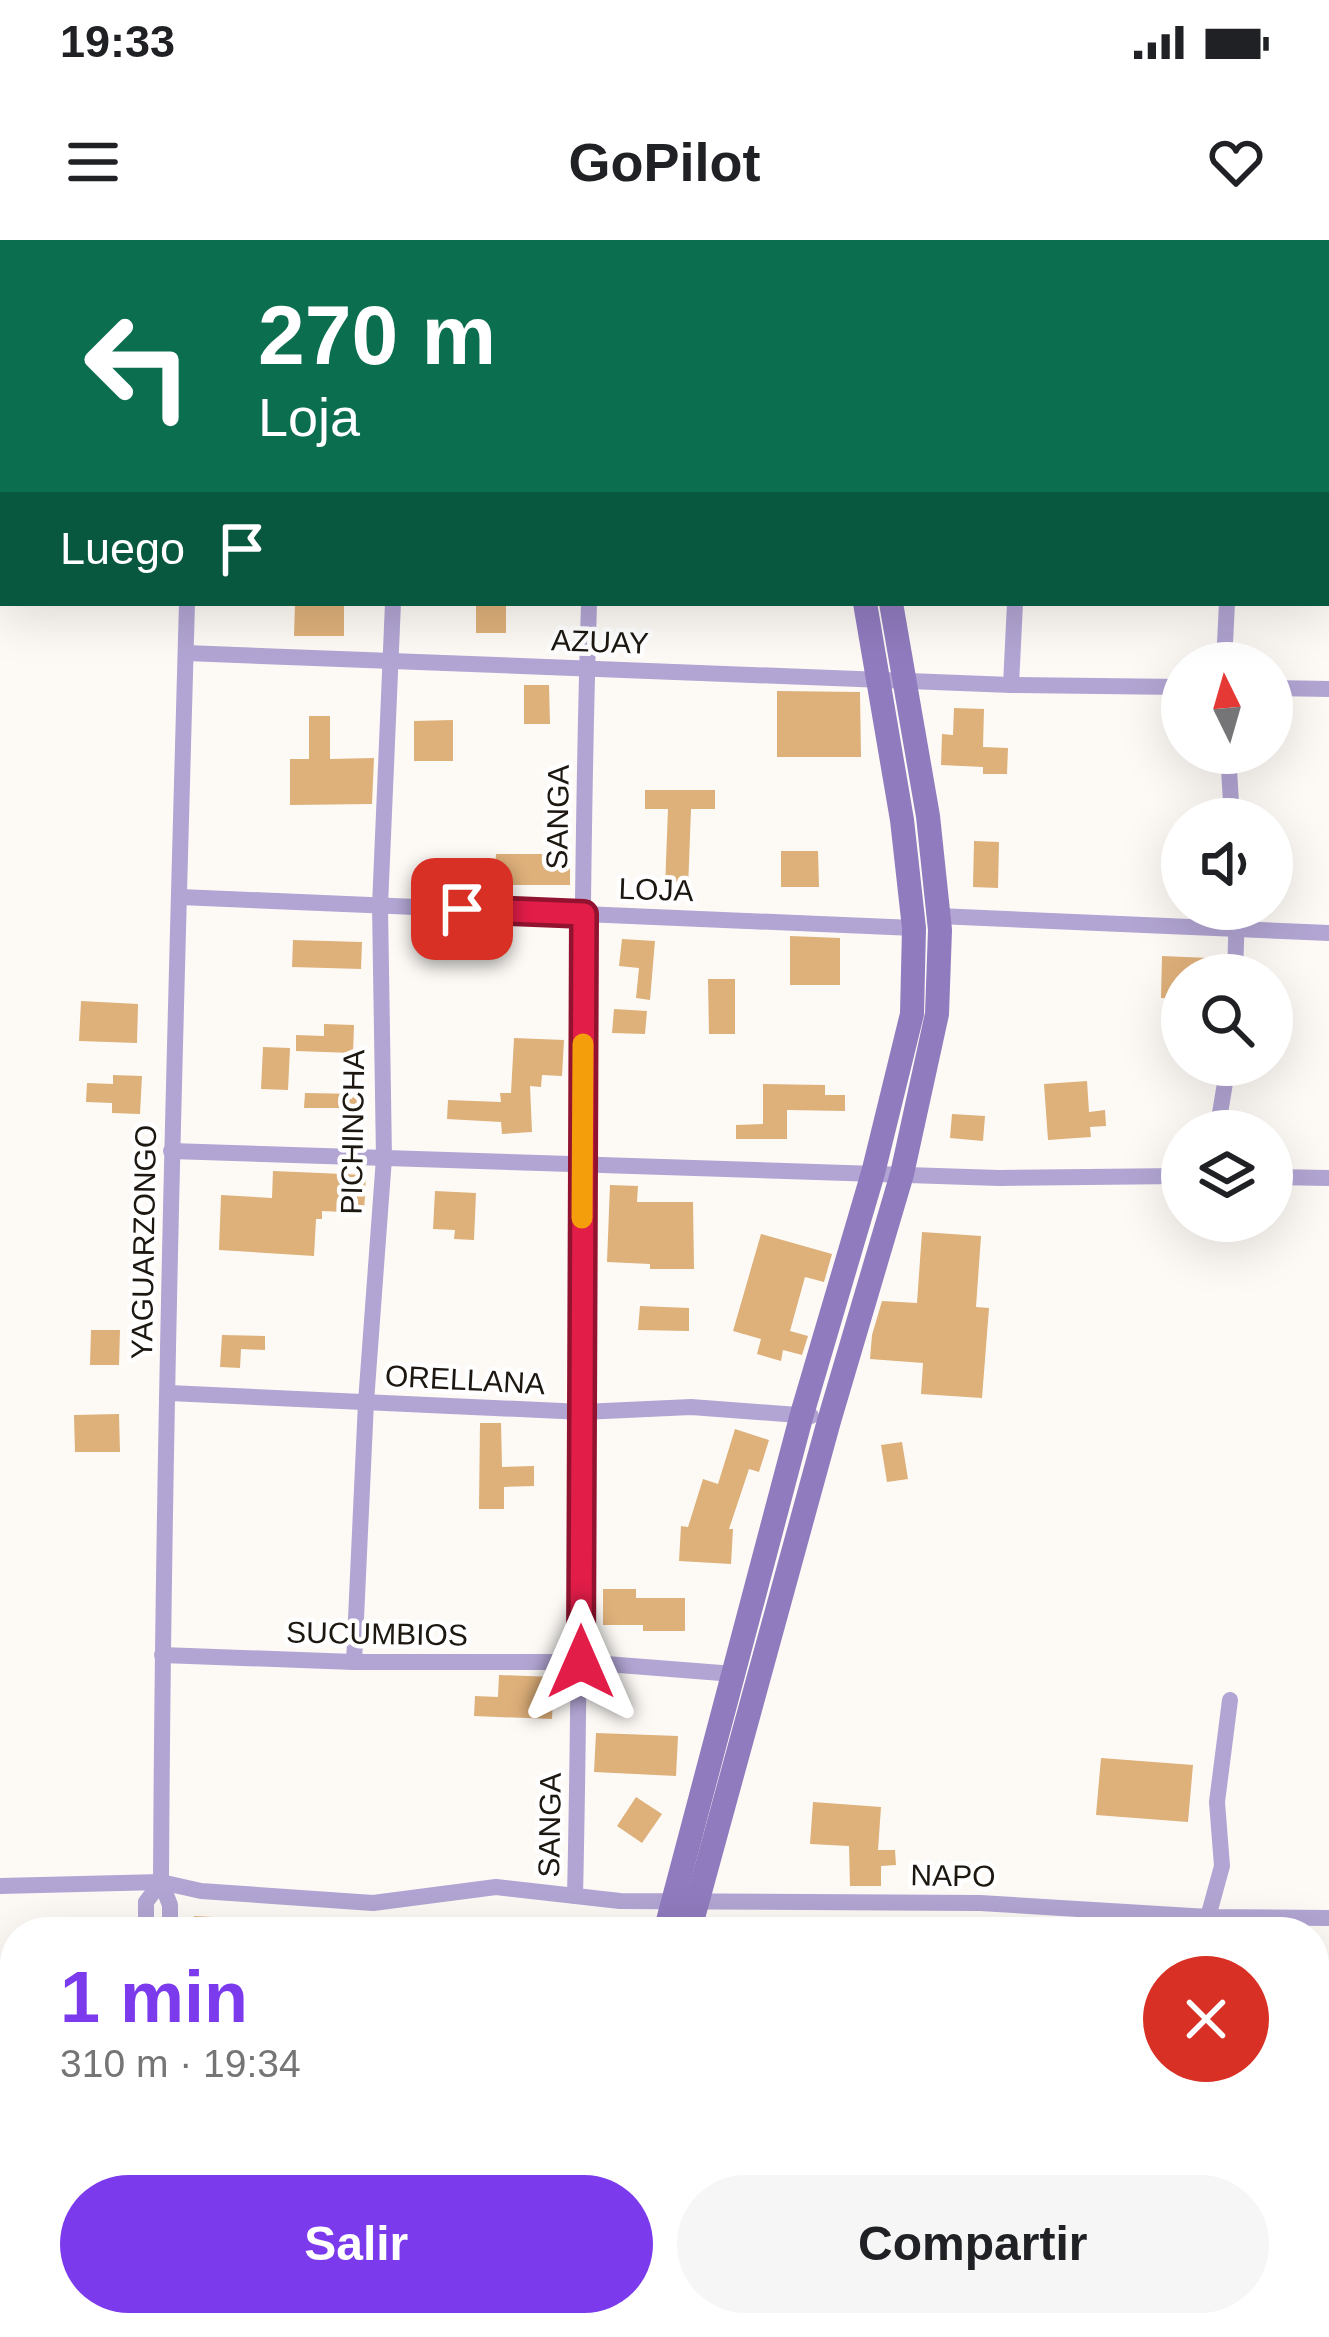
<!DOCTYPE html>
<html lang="es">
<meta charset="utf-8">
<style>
body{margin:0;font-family:Arial,sans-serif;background:#f6f6f6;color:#202124;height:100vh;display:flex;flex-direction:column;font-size:45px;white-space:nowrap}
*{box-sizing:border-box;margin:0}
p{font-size:39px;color:#757577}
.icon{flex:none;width:66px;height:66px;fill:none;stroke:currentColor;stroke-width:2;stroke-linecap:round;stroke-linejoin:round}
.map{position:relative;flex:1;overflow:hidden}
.drawer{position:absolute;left:0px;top:1677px;width:1329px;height:420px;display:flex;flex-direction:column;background:#fff;border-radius:48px 48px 0 0;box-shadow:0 12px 48px #0002}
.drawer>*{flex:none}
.hud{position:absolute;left:0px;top:0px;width:1329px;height:366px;box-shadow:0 12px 48px #0002;background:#0b6e4f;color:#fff;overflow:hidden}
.needle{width:78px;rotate:355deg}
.tools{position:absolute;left:1161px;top:402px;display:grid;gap:24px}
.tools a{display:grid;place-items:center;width:132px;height:132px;border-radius:50%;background:#fff;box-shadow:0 12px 48px #0002;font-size:60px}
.pin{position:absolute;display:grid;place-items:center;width:102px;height:102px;color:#fff;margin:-51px;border-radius:24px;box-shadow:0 6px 18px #0006}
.me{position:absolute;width:132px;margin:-66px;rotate:0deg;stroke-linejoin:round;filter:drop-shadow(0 0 9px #0008)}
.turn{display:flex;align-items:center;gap:42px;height:252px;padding:0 60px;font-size:54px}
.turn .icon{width:156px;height:156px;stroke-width:2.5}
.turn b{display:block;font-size:84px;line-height:102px}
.then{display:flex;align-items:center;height:114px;padding:0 60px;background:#0003;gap:24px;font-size:45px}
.round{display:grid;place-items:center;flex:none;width:126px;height:126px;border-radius:63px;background:#f6f6f6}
.summary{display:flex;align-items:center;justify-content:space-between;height:204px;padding:0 60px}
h1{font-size:72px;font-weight:800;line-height:90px;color:#7c3aed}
.action{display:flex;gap:24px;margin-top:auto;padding:24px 60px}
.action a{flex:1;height:138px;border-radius:72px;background:#7c3aed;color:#fff;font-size:48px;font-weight:800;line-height:138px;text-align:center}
.action a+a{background:#f6f6f6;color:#202124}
.status{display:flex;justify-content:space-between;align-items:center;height:84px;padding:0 60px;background:#fff;direction:ltr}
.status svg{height:33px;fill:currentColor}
header{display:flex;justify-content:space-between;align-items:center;height:156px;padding:0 60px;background:#fff;font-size:54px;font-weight:800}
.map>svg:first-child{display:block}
</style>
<div class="status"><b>19:33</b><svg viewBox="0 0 49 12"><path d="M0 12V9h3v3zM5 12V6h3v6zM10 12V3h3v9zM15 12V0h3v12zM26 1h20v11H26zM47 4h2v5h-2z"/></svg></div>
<header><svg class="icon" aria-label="menu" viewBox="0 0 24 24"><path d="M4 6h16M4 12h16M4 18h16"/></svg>GoPilot<svg class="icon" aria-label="heart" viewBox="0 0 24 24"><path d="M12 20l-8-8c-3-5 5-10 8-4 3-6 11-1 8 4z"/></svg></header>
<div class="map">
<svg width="1329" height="2097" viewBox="0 0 1329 2097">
<rect width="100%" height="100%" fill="#fdfaf6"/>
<!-- building -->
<g fill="#deb07a">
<path d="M295,363l49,2v31h-50z"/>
<rect x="476" y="363" width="30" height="30"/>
<path d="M524,445h25l1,39h-26z"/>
<path d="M777,451l83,1 1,65h-84z"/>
<path d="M954,468l30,1 -1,38 25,1 -1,26h-24v-7l-42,-2 1,-31 11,1z"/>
<path d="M309,476h21v43l44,-1 -2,46 -82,1v-46h19z"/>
<path d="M453,480v41h-39v-40z"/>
<path d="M645,550h70v19h-24l-3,80 -23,-1 3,-79h-23z"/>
<path d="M974,601l25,1 -1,46 -25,-1z"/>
<path d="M781,611h37l1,36h-38z"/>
<path d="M496,614h74v31h-61v4h-16z"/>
<path d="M790,696l50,2v47h-50z"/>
<path d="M622,699l33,2 -5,59 -14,-2 3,-30 -20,-2z"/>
<path d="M293,700l69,2 -1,27 -69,-2z"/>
<path d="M1162,716l47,2 -1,17h-26l-1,24 -20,-1z"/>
<path d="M708,739h27v55h-26z"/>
<path d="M81,761l57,3 -1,39 -58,-2z"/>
<path d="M614,769l33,2 -2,23 -33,-1z"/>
<path d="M324,784l30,1 -1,28 -57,-2v-16l28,1z"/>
<path d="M514,798l50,2 -2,36 -20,-1 -1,12 -11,-1 2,46 -30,2 -1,-12 -54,-3 1,-19 53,2 -1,-9h11z"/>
<path d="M263,807l27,1 -2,42 -27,-1z"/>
<path d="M113,835l29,1 -2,38 -28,-1v-10l-26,-1 1,-19 26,1z"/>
<path d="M1087,841l2,31 16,-2 1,16 -16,1 1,10 -43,3 -4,-56z"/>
<path d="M763,844l62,1v10h20v16l-58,-1v29h-51v-14l27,-1z"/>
<path d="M305,853l54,1 1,14h-56z"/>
<path d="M952,874l33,2 -2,25 -33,-3z"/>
<path d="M273,931l93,4 -2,38 -42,-2v8h-6l-2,37 -95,-6 2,-55 51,3z"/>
<path d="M610,945l28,1 -1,16h56l1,67h-44v-5l-43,-2z"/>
<path d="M435,951l41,2 -2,47 -20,-1 1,-9 -22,-1z"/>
<path d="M922,992l59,4 -5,71 13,1 -7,90 -61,-4 2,-31 -53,-4 2,-24 10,-34 35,2z"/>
<path d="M761,994l71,20 -8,28 -19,-5 -15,54 18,5 -6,19 -19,-5 -2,11 -24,-7 4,-15 -28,-8z"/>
<path d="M640,1066l49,2v23l-51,-1z"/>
<path d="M91,1090h29l-1,35h-29z"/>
<path d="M222,1095l43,1v14l-24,-1 -1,19 -20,-1z"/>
<path d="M119,1174l1,38h-45l-1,-37z"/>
<path d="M480,1183h21l1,44 32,-1v20l-30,1v22h-25z"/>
<path d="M735,1189l34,11 -10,32 -10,-3 -20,60h4l-2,35 -52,-3 2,-35 7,1 15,-48 15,5z"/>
<path d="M902,1202l6,37 -21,3 -6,-37z"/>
<path d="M603,1349h33v9h49v33h-42v-6h-40z"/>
<path d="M499,1435l55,2 -2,42 -78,-3 1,-20 23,1z"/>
<path d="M596,1493l82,3 -2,40 -82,-4z"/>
<path d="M1101,1518l92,7 -5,57 -92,-7z"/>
<path d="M636,1557l26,17 -20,29 -25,-17z"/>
<path d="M813,1562l68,5 -3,43h17l1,15 -15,1v20h-31l-1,-40 -39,-2z"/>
<path d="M194,1676l74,4 -1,12h-74z"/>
<path d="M0,2022l15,4v56h69v15h-84z"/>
</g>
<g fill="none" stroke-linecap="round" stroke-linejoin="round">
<!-- street -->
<g stroke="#b2a5d3" stroke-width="16">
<path d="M1024,3v-3"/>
<path d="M1245,3v-3"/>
<path d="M1326,189h3"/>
<path d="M186,413l825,32 171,2"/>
<path d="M1224,423l3,-60"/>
<path d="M1011,445l4,-82"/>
<path d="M1272,448l57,1"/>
<path d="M1228,513l4,66"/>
<path d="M180,657l734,31"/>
<path d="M938,676l391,17"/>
<path d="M1235,735l2,-66"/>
<path d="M1217,891l11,-66"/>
<path d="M171,911l828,27 183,-2"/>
<path d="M1272,937l57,1"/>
<path d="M169,1153l414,19 108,-5 120,9"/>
<path d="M162,1415l192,7h227l153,12"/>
<path d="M354,1422l12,-260 18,-244 -4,-252 13,-303"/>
<path d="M0,1646l161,-4 40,9 172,12 123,-16 124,14 360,2 228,14 121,1"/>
<path d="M575,1656c10,-431 1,-862 14,-1293"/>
<path d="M1208,1677l14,-51 -5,-64 13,-102"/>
<path d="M146,1692v-30l15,-20"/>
<path d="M170,1692v-27l-9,-23c2,-426 14,-853 26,-1279"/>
<path d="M0,1898h15"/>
<path d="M134,2097l1,-15"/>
<path d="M161,2097l1,-15"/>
<path d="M356,2097v-15"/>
<path d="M764,2097l1,-15"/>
</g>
<!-- secondary -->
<g stroke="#907bbe" stroke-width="24">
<path d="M179,0l17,3"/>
<path d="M817,0l1,3"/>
<path d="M665,1692l137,-518 71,-241 39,-159 2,-86 -12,-108 -37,-217"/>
<path d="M689,1692l140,-511 73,-247 35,-160 3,-84 -12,-114 -37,-213"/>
<path d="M545,2097l4,-15"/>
<path d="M574,2097l4,-15"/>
</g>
</g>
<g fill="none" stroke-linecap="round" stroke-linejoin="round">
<!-- route casing -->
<g stroke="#92132f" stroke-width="30">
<path id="route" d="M462,669l122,5 -3,748"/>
</g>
<!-- route -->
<use href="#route" stroke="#e11d48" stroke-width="21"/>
<!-- slow -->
<path stroke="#f59e0b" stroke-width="21" d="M582,978l1,-174"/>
</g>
<g text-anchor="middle" stroke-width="9" stroke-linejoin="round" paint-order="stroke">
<!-- street labels -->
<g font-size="30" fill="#1c1710" stroke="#fff">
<text transform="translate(600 402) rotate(2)" y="10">AZUAY</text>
<text transform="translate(558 577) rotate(-89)" y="10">SANGA</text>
<text transform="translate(656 650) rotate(2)" y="10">LOJA</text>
<text transform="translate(353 892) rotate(-89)" y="10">PICHINCHA</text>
<text transform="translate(144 1002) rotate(-89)" y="10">YAGUARZONGO</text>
<text transform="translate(465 1140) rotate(3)" y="10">ORELLANA</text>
<text transform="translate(377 1394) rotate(1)" y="10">SUCUMBIOS</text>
<text transform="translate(550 1585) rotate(-89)" y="10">SANGA</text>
<text transform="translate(953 1636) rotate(1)" y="10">NAPO</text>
</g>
</g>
</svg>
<div class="tools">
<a><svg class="needle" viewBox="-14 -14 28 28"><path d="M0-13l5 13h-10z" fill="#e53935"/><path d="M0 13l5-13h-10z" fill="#757577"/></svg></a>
<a><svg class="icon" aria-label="sound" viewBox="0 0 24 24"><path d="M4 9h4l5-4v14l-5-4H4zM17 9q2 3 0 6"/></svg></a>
<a><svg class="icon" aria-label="search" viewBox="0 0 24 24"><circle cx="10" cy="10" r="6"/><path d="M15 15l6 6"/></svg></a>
<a><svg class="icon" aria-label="layers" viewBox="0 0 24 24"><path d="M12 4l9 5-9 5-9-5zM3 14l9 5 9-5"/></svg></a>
</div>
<div class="pin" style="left:462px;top:669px;background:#d93025"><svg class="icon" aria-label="arrive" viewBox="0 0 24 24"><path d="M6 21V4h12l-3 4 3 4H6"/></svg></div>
<svg class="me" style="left:581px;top:1422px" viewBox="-20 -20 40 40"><path d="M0-17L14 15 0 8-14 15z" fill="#e11d48" stroke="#fff" stroke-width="4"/></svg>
<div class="hud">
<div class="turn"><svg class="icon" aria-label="left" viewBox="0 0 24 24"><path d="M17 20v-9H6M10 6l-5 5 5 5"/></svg><div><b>270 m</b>Loja</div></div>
<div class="then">Luego<svg class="icon" aria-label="arrive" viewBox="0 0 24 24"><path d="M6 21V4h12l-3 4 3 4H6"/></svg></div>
</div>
<section class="drawer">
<div class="summary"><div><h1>1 min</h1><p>310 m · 19:34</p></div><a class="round" style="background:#d93025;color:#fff"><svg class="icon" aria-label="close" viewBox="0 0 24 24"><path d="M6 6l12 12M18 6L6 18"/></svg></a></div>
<div class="action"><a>Salir</a><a>Compartir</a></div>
</section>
</div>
